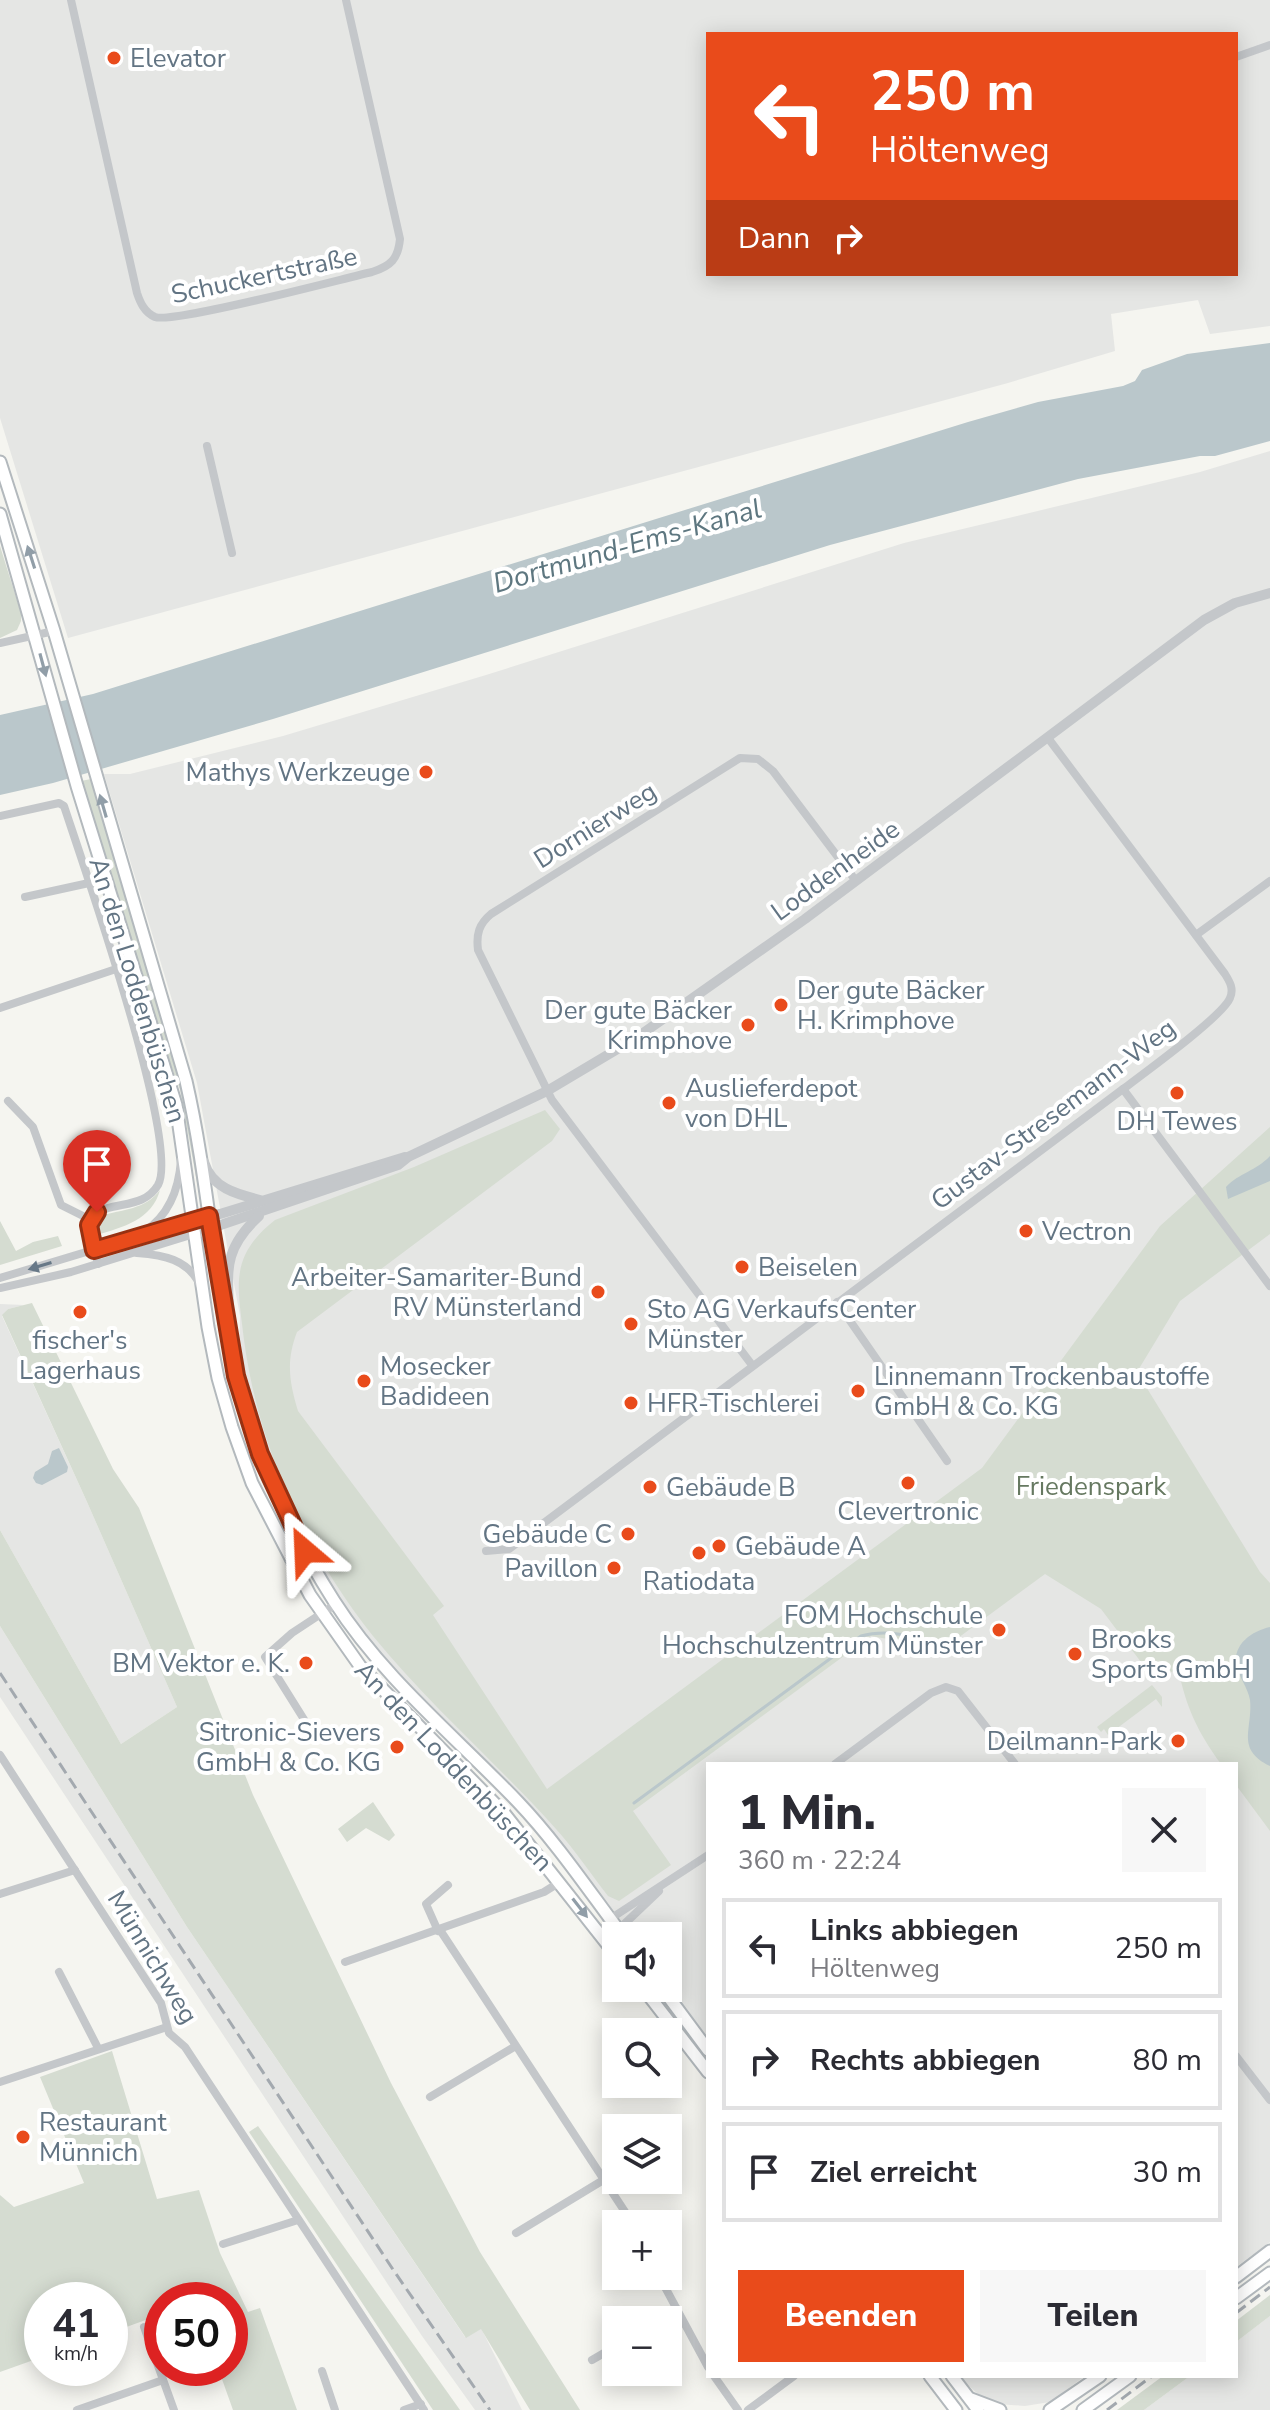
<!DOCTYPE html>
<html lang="de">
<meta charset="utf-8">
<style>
body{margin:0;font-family:"Nunito Sans",sans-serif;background:#f7f7f7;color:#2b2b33;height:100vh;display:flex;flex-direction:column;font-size:30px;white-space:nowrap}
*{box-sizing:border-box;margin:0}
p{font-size:26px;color:#7c7c81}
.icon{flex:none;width:44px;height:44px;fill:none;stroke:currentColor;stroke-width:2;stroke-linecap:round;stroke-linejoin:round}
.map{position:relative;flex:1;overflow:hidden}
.details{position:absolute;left:706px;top:1762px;width:532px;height:616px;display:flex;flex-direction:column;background:#fff;border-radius:0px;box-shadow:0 4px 20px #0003}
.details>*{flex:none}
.top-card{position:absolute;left:706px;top:32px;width:532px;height:244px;border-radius:0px;box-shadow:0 4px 20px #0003;background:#e94b1b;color:#fff;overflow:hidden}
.buttons{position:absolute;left:602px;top:1922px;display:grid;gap:16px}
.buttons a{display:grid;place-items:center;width:80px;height:80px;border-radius:0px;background:#fff;box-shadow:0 4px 20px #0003;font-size:40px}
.speed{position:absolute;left:24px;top:2282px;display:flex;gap:16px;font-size:40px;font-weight:700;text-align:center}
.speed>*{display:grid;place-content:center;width:104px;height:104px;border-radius:50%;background:#fff;box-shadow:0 4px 20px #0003;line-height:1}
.speed small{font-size:20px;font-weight:400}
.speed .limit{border:12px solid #d22;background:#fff;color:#111}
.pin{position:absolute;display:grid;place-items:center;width:68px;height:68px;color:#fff;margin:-82px -34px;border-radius:50% 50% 50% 0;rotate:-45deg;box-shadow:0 0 8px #0007}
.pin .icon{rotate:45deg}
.me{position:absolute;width:88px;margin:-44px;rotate:334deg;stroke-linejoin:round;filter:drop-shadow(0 0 6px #0008)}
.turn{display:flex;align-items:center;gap:28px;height:168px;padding:0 32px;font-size:36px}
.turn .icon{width:104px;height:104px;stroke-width:2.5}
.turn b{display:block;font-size:56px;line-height:68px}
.then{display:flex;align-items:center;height:76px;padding:0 32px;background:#0003;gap:16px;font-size:30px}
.round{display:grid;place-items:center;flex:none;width:84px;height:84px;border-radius:0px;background:#f7f7f7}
.summary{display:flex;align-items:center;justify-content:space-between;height:136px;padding:0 32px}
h1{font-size:48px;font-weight:800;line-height:60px}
.action{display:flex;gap:16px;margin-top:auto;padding:16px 32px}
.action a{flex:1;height:92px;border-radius:0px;background:#e94b1b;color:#fff;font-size:32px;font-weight:800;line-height:92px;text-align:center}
.action a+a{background:#f7f7f7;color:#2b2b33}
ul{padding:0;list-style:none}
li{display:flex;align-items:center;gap:24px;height:100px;margin:0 16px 12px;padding:0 16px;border:4px solid #e1e1e2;border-radius:0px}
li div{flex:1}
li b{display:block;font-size:30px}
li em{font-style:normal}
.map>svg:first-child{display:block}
</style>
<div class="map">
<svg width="1270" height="2410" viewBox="0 0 1270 2410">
<rect width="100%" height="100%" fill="#f5f5f0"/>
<!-- built -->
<g fill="#e5e6e4" fill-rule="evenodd">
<path d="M0,0h1270v326l-60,8 -12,-34 -87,14 4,37 -107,32 -940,255 -68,-220zM708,34h528v240h-528z"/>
<path d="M1270,451v1791l-34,25v-503h-528v277l-40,-53v-52h-40l-156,-186 -87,-89 -45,-60 -31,-53 -58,-125 -12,-52 1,-55 -43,-233 -93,-309h26l153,-38 203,-61 418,-132 296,-71z"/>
<path d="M0,1304l24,1 -16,4 -6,7 85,186 90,205 -56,37 -121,-214z"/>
<path d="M0,1626l187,301 278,410 16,-9 41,82h-47l-53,-74 -422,-639z"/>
<path d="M1270,2316v94h-126l46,-34h46v-34z"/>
<path d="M958,2376h127l-35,26 -25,4 -28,-2 -18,-9z"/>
</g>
<!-- green -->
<g fill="#d5dcd1">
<path d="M0,546l21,67v8l-4,9 -17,8z"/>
<path d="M91,779l88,297 10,42 12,86 -21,-114 -21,-58 -78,-251z"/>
<path d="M545,1110l15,19 -8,12 -255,191c-11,29 -8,49 1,79l146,195 -11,9 114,174 435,-321 178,-242 110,-99v107l-90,67 -43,71 123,200 10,11v248l-34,-46v-21h-15c-24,-33 -35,-57 -43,-96l-22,14 -55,-73 -56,-35 -102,75 -72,-13 -238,175 38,54 -52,36 -11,-5c-17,-22 -33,-46 -52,-67 -59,-66 -127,-124 -183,-193 -67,-84 -115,-190 -129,-296 -6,-53 -16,-83 31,-120l139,-53z"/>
<path d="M160,1190c-8,30 -37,37 -63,45 -5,-6 -3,-14 3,-19 23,-7 45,-6 60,-26z"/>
<path d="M0,1221l16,30 17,-9 25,-6 4,10 -62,19z"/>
<path d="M32,1303l81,166 26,39 114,287 138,288 89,169 100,158h-50l-49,-81 -15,9 -279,-411 -187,-301v-96l121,214 56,-37 -90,-205 -85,-187 6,-6z"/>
<path d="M1152,1685l10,12v10l-6,-8 -48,36 -4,-6 -3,3 -4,-5z"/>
<path d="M373,1802l22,33 -6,6 -23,-13 -19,14 -9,-13z"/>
<path d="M112,2051l45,148 42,-9 21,63 28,59 12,-4 37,102h-64l-15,-42h12v-68h-68v14l-52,19v-33h-68v57l-42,15v-177l14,12 70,-24 -44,-106z"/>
<path d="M258,2126l202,284h-27l-184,-278z"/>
<path d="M1270,2295v21l-34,26v-21z"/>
<path d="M1163,2376h27l-46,34h-27z"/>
</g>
<!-- water -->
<g fill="#bac7cb">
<path d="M1270,343v98l-55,15h-15l-122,23 -248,66 -557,174 -220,64 -53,12v-80l93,-21 875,-272 70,-20 85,-16 12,-5 7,-11 45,-16z"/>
<path d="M1270,1156v25l-42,18 -2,-12c13,-14 30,-16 44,-31z"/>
<path d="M59,1448l9,19 -1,5 -25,13 -6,-2 -3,-5 2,-6 13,-8 4,-13z"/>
<path d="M1270,1627v139c-35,-17 -17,-37 -20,-66 -2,-12 -11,-23 -14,-35 -3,-21 16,-34 34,-38z"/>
</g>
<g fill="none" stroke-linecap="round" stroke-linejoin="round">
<!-- stream -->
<path stroke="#bac7cb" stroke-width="3" d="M634,1803l227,-167c21,-6 40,-2 61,2"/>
<!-- secondary casing -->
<g stroke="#b3b9bd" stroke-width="15">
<g id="secondary">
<path d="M0,462l54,169 132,450c20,87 26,176 43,264 18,90 56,179 105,256 49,77 122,136 184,201 39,41 71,89 105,134"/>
<path d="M0,514l77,272 99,319 32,222 10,51 14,49 20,56 58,112 50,71 143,146 113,143"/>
<path d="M643,1988l65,84"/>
<path d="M662,1988l46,62"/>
<path d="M1236,2277l34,-26"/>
<path d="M1236,2298l34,-25"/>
<path d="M930,2376l26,34"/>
<path d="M952,2376l26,34"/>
<path d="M971,2399l29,11"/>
<path d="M1050,2410l50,-34"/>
<path d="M1083,2410l47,-34"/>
</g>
</g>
<!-- minor -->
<g stroke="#c4c7ca" stroke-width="8">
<path d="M71,0l66,293c3,9 7,19 18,24 18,7 186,-38 217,-45 19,-6 26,-13 28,-33l-54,-239"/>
<path d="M1236,57l34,-12"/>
<path d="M207,446l25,107"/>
<path d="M0,643l54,-12"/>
<path d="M0,816l59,-13 5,3c19,58 117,338 94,379 -15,25 -44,15 -65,30l-4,16 9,33"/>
<path d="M25,897l64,-14"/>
<path d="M1196,935l74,-54"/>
<path d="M0,1008l116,-39"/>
<path d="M1123,1089l147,197"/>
<path d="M8,1101l25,26 28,78 30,15"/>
<path d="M145,1231c24,-16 34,-43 36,-71"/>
<path d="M137,1253c26,2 51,6 63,32"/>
<path d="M0,1278l192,-58"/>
<path d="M0,1288l71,-16 123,-38"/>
<path d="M837,1302l110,159"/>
<path d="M752,1365l-200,-265 -74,-150c-2,-16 1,-26 13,-36l249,-156 18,1 15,12 83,110"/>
<path d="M486,1551l23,-2 614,-460c20,-15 100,-73 107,-91 4,-9 0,-16 -5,-24l-177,-236"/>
<path d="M310,1729l-45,-72 27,-24 44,-29"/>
<path d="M0,1755l161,248 8,30 16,14 239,363"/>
<path d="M835,1764l96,-71 15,-6 12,4 57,73"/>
<path d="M0,1894l75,-24"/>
<path d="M440,1930l193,294"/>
<path d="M438,1931l-12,-27 22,-19"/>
<path d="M600,1934l10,-15 98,-64"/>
<path d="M600,1934l18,-4 41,-39"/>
<path d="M345,1962l199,-70 16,-10"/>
<path d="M59,1972l39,76"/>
<path d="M1236,2056l34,44"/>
<path d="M0,2082l167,-55"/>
<path d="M430,2097l84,-50"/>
<path d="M516,2233l89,-54"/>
<path d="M223,2244l75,-24"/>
<path d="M659,2276l49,91"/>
<path d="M659,2320l18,-11"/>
<path d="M144,2327l30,83"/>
<path d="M592,2360l24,-14"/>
<path d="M322,2371l13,39"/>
<path d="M714,2376l24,34"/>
<path d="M77,2410l86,-30"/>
<path d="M404,2410l17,-6"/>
<path d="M748,2410l46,-34"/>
</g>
<!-- tertiary -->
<g stroke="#c4c7ca" stroke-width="10">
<path d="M204,1162c8,26 32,32 56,38"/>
<path d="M192,1220l28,-6 185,-57"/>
<path d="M194,1234l204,-69 10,-8 139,-66 89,-53 169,-119 399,-299 31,-17 35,-10"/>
<path d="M229,1325c1,-49 -11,-71 30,-109"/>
</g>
<!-- secondary -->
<use href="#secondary" stroke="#fff" stroke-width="11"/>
<!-- rail -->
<g stroke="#a3a9af" stroke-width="3" stroke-dasharray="12 6" stroke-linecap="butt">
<path d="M0,1673l394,598 96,139"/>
<path d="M1236,2313l34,-26"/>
<path d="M1107,2410l45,-34"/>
</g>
</g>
<!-- one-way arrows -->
<defs><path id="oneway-solid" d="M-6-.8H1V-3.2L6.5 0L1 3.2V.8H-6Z" transform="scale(2)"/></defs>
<g fill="#919ea8">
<use href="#oneway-solid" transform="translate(31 557) rotate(-108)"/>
<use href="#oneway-solid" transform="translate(43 665) rotate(75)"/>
<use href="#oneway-solid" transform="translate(103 806) rotate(-106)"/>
<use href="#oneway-solid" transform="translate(580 1908) rotate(52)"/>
</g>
<use fill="#677887" href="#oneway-solid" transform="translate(40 1266) rotate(163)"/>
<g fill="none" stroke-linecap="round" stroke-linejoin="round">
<!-- route casing -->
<g stroke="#973112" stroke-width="20">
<path id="route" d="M97,1212l-8,13 5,25 115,-34 27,160 24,78 45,97"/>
</g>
<!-- route -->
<use href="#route" stroke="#e94b1b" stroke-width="14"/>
</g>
<!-- markers -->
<g fill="#e94b1b" stroke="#fff" stroke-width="3">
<circle cx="114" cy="58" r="8"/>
<circle cx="426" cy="772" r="8"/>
<circle cx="781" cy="1005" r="8"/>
<circle cx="748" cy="1025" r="8"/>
<circle cx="1177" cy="1093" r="8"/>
<circle cx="669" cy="1103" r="8"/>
<circle cx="1026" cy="1231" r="8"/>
<circle cx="742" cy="1267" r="8"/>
<circle cx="598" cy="1292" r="8"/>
<circle cx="80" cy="1312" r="8"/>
<circle cx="631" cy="1324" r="8"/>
<circle cx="364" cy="1381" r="8"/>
<circle cx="858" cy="1391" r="8"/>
<circle cx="631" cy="1403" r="8"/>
<circle cx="908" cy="1483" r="8"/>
<circle cx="650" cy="1487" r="8"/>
<circle cx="628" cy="1534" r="8"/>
<circle cx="719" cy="1546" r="8"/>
<circle cx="699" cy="1553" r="8"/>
<circle cx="614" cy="1568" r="8"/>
<circle cx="999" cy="1630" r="8"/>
<circle cx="1075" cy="1654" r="8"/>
<circle cx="306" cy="1663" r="8"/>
<circle cx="1178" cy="1741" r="8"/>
<circle cx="397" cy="1747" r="8"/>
<circle cx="23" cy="2137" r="8"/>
</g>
<g text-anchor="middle" stroke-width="8" stroke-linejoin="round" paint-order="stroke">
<!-- poi labels -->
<g font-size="26" fill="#627483" stroke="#fff" text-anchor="start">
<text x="130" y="67">Elevator</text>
<text x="410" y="781" text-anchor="end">Mathys Werkzeuge</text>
<text x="797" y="999">Der gute Bäcker<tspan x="797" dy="30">H. Krimphove</tspan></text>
<text x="732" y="1019" text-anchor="end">Der gute Bäcker<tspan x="732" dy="30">Krimphove</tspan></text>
<text x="685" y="1097">Auslieferdepot<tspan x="685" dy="30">von DHL</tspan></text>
<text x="1177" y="1130" text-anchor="middle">DH Tewes</text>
<text x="1042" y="1240">Vectron</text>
<text x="758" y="1276">Beiselen</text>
<text x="582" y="1286" text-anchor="end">Arbeiter-Samariter-Bund<tspan x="582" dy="30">RV Münsterland</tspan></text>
<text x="647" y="1318">Sto AG VerkaufsCenter<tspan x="647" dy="30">Münster</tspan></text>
<text x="80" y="1349" text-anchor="middle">fischer's<tspan x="80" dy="30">Lagerhaus</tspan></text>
<text x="380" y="1375">Mosecker<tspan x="380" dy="30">Badideen</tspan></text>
<text x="874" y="1385">Linnemann Trockenbaustoffe<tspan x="874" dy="30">GmbH &amp; Co. KG</tspan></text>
<text x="647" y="1412">HFR-Tischlerei</text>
<text x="666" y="1496">Gebäude B</text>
<text x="908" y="1520" text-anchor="middle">Clevertronic</text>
<text x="612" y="1543" text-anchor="end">Gebäude C</text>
<text x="735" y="1555">Gebäude A</text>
<text x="598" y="1577" text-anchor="end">Pavillon</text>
<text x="699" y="1590" text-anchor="middle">Ratiodata</text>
<text x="983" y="1624" text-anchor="end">FOM Hochschule<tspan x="983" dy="30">Hochschulzentrum Münster</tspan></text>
<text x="1091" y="1648">Brooks<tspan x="1091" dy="30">Sports GmbH</tspan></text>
<text x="290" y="1672" text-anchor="end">BM Vektor e. K.</text>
<text x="381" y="1741" text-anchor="end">Sitronic-Sievers<tspan x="381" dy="30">GmbH &amp; Co. KG</tspan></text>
<text x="1162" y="1750" text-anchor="end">Deilmann-Park</text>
<text x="39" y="2131">Restaurant<tspan x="39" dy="30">Münnich</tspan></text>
</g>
<!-- street labels -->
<g font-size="26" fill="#627483" stroke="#fff">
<text transform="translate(264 275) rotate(-12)" y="9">Schuckertstraße</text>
<text transform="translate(595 825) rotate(-32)" y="9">Dornierweg</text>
<text transform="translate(835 870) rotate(-36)" y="9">Loddenheide</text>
<text transform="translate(138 990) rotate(73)" y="9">An den Loddenbüschen</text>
<text transform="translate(1053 1114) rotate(-37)" y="9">Gustav-Stresemann-Weg</text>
<text transform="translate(454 1766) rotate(47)" y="9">An den Loddenbüschen</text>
<text transform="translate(153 1957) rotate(59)" y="9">Münnichweg</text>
</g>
<!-- park labels -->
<g font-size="26" fill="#667961" stroke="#fff">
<text x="1091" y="1495">Friedenspark</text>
</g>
<!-- water labels -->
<g font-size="28" font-style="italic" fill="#5e7780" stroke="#fff">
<text transform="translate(627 545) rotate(-16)" y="10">Dortmund-Ems-Kanal</text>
</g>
</g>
</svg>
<div class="buttons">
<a><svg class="icon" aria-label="sound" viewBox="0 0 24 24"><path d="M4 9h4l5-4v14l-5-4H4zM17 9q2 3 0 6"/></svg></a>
<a><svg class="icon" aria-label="search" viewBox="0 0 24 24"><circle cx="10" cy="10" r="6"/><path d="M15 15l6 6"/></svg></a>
<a><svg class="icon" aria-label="layers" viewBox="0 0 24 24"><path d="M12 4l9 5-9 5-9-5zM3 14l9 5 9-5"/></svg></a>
<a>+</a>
<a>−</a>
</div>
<div class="speed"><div>41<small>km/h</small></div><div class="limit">50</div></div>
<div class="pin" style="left:97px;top:1212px;background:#d93025"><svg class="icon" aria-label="arrive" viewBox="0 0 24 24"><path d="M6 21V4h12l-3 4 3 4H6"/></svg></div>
<svg class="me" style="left:305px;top:1551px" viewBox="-20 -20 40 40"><path d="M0-17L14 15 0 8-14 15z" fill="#e94b1b" stroke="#fff" stroke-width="4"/></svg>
<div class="top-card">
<div class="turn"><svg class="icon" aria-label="left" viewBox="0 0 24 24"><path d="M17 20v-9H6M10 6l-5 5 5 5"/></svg><div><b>250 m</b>Höltenweg</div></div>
<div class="then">Dann<svg class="icon" aria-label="right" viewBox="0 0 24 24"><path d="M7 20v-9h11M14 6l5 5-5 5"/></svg></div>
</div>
<section class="details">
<div class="summary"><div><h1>1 Min.</h1><p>360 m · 22:24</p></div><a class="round"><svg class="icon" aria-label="close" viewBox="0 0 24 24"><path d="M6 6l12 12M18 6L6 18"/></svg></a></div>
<ul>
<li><svg class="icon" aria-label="left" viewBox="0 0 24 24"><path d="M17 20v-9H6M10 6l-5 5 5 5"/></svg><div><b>Links abbiegen</b><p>Höltenweg</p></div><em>250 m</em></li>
<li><svg class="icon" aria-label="right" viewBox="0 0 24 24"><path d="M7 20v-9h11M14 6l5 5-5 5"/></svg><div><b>Rechts abbiegen</b></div><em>80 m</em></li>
<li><svg class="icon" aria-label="arrive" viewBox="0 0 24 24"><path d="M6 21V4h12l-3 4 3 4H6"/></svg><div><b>Ziel erreicht</b></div><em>30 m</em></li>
</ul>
<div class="action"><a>Beenden</a><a>Teilen</a></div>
</section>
</div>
